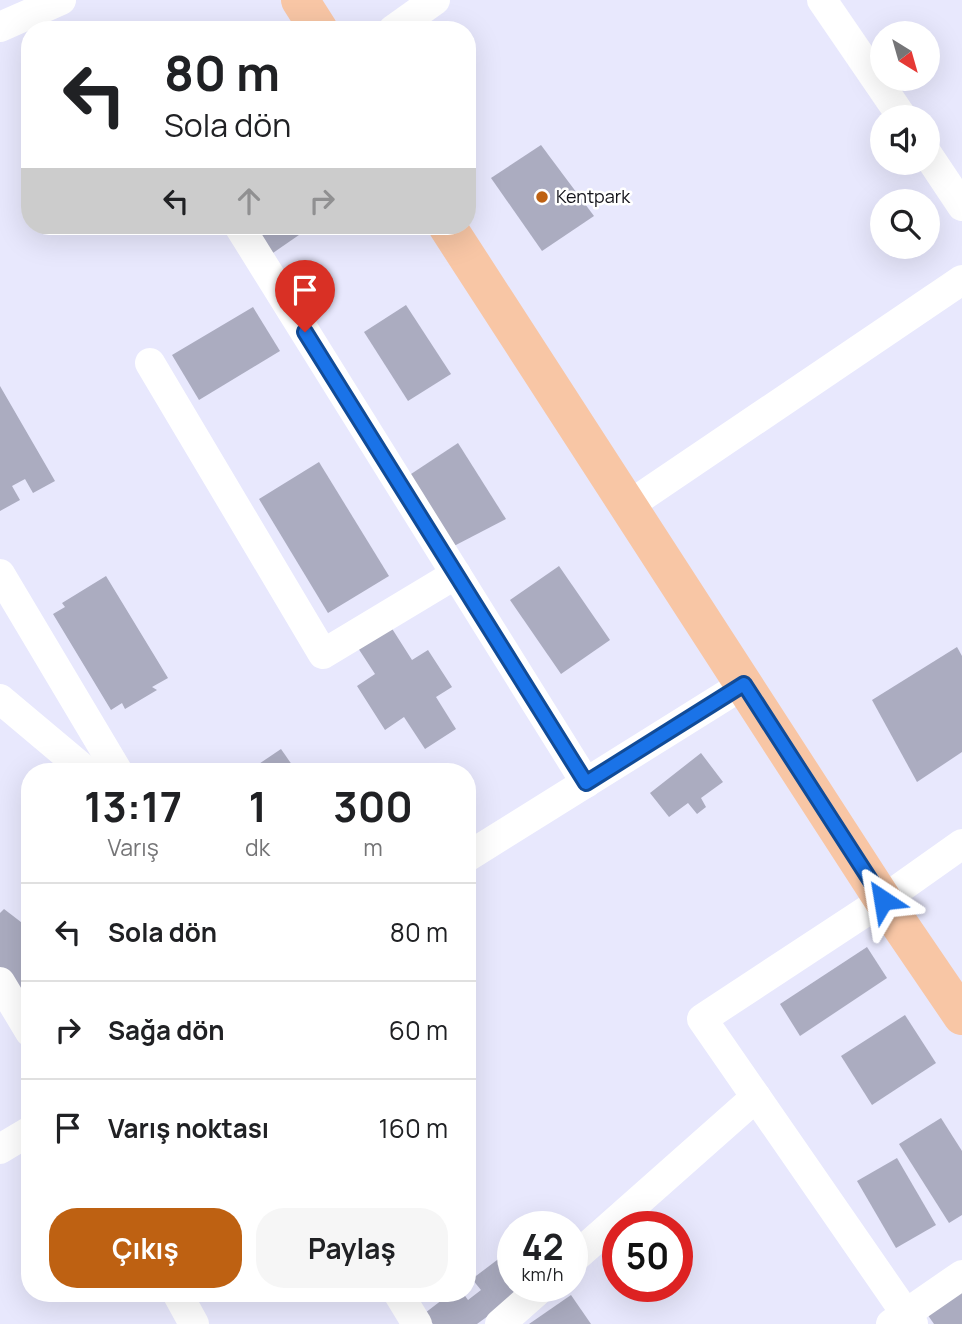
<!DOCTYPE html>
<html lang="tr">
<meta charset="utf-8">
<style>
body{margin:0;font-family:Manrope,sans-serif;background:#f6f6f6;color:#202124;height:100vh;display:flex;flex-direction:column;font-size:26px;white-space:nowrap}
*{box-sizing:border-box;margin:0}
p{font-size:23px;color:#757577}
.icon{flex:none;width:38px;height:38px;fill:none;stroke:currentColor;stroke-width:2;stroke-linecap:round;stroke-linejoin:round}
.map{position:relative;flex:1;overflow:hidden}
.details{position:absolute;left:21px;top:763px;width:455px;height:539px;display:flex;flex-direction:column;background:#fff;border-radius:28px;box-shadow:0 7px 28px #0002}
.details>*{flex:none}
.guide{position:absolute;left:21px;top:21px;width:455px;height:214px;border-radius:28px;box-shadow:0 7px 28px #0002;background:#fff;color:#202124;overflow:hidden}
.needle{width:46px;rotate:143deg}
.fabs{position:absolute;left:870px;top:21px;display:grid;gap:14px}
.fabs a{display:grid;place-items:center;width:70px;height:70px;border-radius:50%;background:#fff;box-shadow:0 7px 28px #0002;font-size:35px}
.speed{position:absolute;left:497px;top:1211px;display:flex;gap:14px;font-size:35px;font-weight:700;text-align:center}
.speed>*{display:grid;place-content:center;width:91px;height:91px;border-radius:50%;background:#fff;box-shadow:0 7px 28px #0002;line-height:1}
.speed small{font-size:18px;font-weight:400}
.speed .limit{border:10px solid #d22;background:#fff;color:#111}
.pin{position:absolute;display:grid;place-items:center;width:60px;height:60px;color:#fff;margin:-72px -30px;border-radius:50% 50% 50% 0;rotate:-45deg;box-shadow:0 0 7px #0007}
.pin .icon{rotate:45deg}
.me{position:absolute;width:77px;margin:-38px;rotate:327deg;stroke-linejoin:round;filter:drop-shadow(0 0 5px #0008)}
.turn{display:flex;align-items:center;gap:24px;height:147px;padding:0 28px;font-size:32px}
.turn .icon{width:91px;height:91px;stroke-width:2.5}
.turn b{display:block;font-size:49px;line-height:60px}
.lanes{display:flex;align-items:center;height:66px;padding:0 28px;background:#0003;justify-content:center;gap:35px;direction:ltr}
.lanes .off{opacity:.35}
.eta{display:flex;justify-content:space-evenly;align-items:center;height:119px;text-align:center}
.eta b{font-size:42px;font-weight:700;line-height:49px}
.cta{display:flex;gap:14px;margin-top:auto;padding:14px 28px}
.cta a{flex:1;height:80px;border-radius:28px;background:#be6112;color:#fff;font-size:28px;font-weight:700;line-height:80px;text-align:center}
.cta a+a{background:#f6f6f6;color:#202124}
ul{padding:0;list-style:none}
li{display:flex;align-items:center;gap:21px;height:98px;padding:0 28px;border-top:2px solid #e0e0e0}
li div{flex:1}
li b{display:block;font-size:26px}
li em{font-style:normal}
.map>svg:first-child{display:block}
</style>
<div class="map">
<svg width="962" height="1324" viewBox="0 0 962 1324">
<rect width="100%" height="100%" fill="#e8e8fd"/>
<!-- building -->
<g fill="#abacc0">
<path d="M541,145l53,71 -52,35 -51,-73z"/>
<path d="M249,226h63l-42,29z"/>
<path d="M406,305l45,69 -43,27 -44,-69z"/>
<path d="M253,307l27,44 -81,49 -27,-45z"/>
<path d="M0,386l55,95 -22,12 -8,-14 -13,7 8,14 -20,11z"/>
<path d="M458,443l48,76 -52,27 -46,-70z"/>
<path d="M319,462l70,114 -61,37 -69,-114z"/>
<path d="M559,566l51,74 -49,34 -51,-74z"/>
<path d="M106,576l62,102 -16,9 5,3 -32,19 -3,-6 -11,7 -58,-96 12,-7 -3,-4z"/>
<path d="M391,627l21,33 16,-10 24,37 -16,10 20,32 -31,20 -21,-32 -19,13 -28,-44 18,-12 -17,-26z"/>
<path d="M957,647l5,9v96l-45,30 -45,-82z"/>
<path d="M281,749l16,23h-50z"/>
<path d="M701,753l22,29 -22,16 5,9 -9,7 -9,-11 -19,14 -19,-24z"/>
<path d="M4,909l26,20v70l-30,-23v-63z"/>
<path d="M867,947l20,31 -87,58 -20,-32z"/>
<path d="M905,1015l31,48 -64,42 -31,-49z"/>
<path d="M941,1118l21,33v64l-13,8 -50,-79z"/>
<path d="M897,1158l39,67 -40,23 -39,-67z"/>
<path d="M505,1254l8,10v22h16l-52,38h-44l-8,-11 26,-20h12l5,7 13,-10 -9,-11z"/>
<path d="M962,1291v33h-28l-7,-10z"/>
<path d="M571,1295l20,29h-62z"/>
</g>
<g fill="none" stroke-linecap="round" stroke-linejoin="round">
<!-- minor -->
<g stroke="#fff" stroke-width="30">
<path d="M822,0l80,117"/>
<path d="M0,27l61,-27"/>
<path d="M393,30l42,-30"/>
<path d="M928,155l34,51"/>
<path d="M239,226l347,557"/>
<path d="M150,363l173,291 133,-80"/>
<path d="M628,506l334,-226"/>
<path d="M0,574l118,198"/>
<path d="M0,699l87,73"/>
<path d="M467,857l277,-173"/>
<path d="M0,982l30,50"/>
<path d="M0,1149l30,-18"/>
<path d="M572,1260l184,-163"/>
<path d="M177,1293l17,31"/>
<path d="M398,1293l19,31"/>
<path d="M500,1324l43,-38"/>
<path d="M891,1324l71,-49"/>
<path d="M913,1324l-211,-305 181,-119 79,-56"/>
</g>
<!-- major -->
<g stroke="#f8c6a5" stroke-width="38">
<path d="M300,0l19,30"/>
<path d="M447,226l436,674 79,116"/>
</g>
</g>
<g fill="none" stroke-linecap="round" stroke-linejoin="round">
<!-- route casing -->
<g stroke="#114b97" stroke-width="18">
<path id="route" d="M305,332l281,451 158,-99 139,216"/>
</g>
<!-- route -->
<use href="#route" stroke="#1a73e8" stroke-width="12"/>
</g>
<!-- markers -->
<circle fill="#be6112" stroke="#fff" stroke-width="2.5" cx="542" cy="197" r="7"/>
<g text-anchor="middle" stroke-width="5" stroke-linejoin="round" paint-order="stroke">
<!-- poi labels -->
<g font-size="18" fill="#111118" stroke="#fff" text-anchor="start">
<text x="556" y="203">Kentpark</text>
</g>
</g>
</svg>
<div class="fabs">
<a><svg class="needle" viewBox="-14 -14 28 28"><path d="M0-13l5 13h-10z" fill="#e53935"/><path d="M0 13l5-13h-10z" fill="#757577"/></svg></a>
<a><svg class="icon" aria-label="sound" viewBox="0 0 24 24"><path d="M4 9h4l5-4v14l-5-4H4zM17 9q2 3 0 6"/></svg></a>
<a><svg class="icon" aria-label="search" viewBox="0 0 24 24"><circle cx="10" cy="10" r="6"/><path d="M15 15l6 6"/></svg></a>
</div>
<div class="speed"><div>42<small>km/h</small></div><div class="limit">50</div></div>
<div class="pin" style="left:305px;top:332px;background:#d93025"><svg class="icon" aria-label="arrive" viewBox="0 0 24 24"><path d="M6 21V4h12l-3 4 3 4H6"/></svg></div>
<svg class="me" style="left:883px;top:900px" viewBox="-20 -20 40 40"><path d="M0-17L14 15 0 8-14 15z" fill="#1a73e8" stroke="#fff" stroke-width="4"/></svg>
<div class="guide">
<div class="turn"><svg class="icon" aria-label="left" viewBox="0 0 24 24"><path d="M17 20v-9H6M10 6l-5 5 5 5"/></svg><div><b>80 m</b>Sola dön</div></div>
<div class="lanes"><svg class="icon" aria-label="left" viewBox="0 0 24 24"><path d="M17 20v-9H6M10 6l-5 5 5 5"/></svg><svg class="icon off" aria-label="ahead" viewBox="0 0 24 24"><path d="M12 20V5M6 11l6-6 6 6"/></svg><svg class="icon off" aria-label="right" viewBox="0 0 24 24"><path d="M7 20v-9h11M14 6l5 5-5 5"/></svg></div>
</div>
<section class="details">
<div class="eta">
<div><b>13:17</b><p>Varış</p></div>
<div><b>1</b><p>dk</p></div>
<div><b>300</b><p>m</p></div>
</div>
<ul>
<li><svg class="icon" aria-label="left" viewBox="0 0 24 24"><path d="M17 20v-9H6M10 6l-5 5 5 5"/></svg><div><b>Sola dön</b></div><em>80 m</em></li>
<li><svg class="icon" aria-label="right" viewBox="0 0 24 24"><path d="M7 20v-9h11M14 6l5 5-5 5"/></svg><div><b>Sağa dön</b></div><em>60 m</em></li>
<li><svg class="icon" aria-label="arrive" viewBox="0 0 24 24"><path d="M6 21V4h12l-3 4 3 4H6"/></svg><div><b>Varış noktası</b></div><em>160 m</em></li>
</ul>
<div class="cta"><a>Çıkış</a><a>Paylaş</a></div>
</section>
</div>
